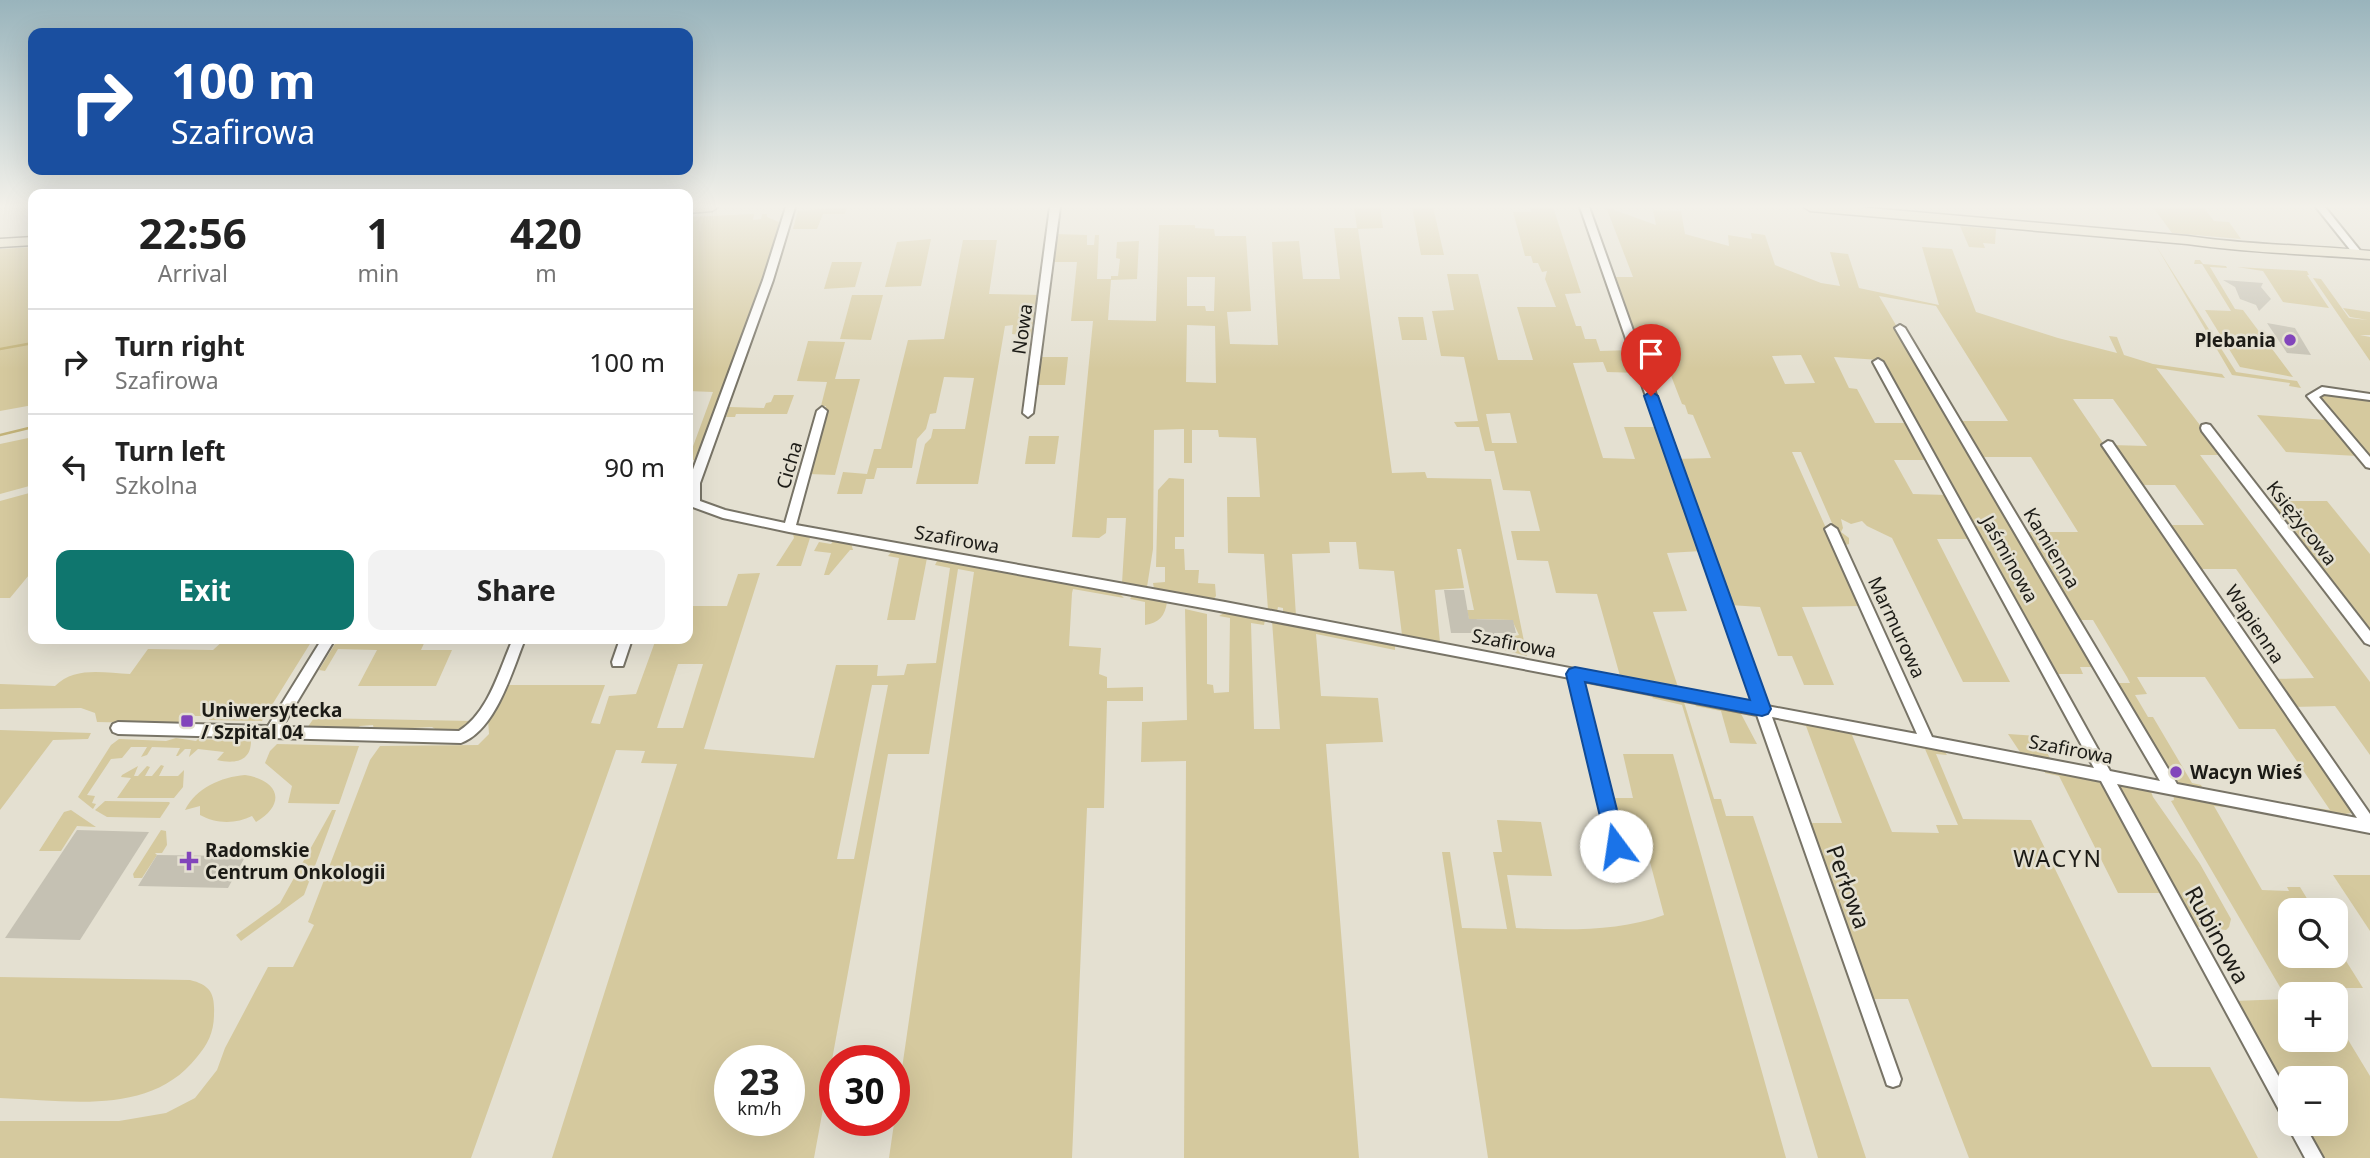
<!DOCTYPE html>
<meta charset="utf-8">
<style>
body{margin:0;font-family:"Noto Sans",sans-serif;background:#f2f2f2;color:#222;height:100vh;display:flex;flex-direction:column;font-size:26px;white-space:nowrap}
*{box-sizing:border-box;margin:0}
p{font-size:23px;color:#767676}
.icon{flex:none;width:38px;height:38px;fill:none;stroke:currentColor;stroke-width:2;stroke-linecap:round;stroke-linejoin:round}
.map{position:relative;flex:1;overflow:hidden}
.sheet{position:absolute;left:28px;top:189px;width:665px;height:455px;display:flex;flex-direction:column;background:#fff;border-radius:14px;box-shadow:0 7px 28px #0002}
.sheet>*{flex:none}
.guide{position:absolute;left:28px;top:28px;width:665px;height:147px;border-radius:14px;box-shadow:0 7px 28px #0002;background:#1a4fa0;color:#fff;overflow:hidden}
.buttons{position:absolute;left:2278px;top:898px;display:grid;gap:14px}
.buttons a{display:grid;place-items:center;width:70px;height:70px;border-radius:14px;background:#fff;box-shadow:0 7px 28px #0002;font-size:35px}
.speed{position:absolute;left:714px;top:1045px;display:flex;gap:14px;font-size:35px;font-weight:700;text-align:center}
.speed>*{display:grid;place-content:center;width:91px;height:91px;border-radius:50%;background:#fff;box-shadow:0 7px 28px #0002;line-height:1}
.speed small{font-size:18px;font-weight:400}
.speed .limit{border:10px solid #d22;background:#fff;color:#111}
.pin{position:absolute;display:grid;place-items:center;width:60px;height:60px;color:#fff;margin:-72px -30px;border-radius:50% 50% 50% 0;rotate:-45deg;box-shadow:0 0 7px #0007}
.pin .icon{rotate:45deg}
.me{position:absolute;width:77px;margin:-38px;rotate:346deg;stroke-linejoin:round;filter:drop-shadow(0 0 5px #0008)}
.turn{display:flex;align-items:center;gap:24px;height:147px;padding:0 28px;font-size:32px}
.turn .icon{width:91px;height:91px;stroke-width:2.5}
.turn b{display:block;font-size:49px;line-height:60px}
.eta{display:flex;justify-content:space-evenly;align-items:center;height:119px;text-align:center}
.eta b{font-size:42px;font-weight:700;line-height:49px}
.action{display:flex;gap:14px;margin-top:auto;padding:14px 28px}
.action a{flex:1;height:80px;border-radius:14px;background:#0f766e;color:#fff;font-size:28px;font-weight:700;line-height:80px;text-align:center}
.action a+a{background:#f2f2f2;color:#222}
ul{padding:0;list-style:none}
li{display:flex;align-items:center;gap:21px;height:105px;padding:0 28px;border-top:2px solid #e0e0e0}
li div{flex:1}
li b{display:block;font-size:26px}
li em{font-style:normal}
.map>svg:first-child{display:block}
</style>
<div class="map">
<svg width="2370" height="1158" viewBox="0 0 2370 1158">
<rect width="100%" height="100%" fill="#e4e0d1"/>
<!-- green -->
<g fill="#d5c99e" fill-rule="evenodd">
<path d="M847,207l-2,7h-22l-6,15h-24l5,-18z"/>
<path d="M1354,207h26l3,21 -25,1 34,244 33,-1 2,6 64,1 36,177 -31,-8 1,-8 22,-5 -7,-15 -35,-1 -7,6 -3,-15h7l-13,-61h-4l7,39 -29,2 5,52 -38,-7 -8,-64 -35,-2 -3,-27h-27l1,11 -38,1 4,62 -13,-3v-5l-5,-1 -1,5 -9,-2 -4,-56 -36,-1 -1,-56h33l-4,-59 -37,-1 -1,-7h-26v33h-8v-34l-30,1 -1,119 -6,38 -25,-4 4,-65h-19l-1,15 -7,5 -27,-1 21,-216h-22l6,-59h-24l2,-28 32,1v10h7l1,-10h4l-2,44h14v-3h7l2,-17 -4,-1 1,-16 22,-1 -2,38 -26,1 -3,40 48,1 3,-96h36v3l19,1 1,7h31l5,75 -24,1 3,32 48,1 -6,-103 27,-1 4,38h37l-6,-51h23zM1187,277h28l-1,34h-8l-1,-5h-18zM1187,325l28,1 1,57 -30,-1z"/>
<path d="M1412,207h21l11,48h-23z"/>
<path d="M1530,207h23l28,86 -16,1 11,32h5l4,13h11l4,12 32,-1 8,23 -33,-1 -4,-10 -30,1 30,95 32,1 -11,-32h34l44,124 -35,2 20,58 -34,1 25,75 -58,-11 -23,-82 -41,-1 -8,-32 -31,-1 -6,-29h29l-10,-40 -27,-1 -9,-39h-9l-6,-24h-22l-3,-5 24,-1 -14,-64 -23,-1 -9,-45 22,-1 -7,-36h31l20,86h35l-16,-53h39l-11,-28 2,-8 -5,1 -4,-9h-5l-2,-7h-6l-12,-44h18zM1510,413l7,30h-25l-6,-29z"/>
<path d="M1606,207l50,18 -3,-15 28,1 4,23 44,12 -1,-11 24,4 -1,-6 14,2 10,30 46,18 19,3 -10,-34 18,2 11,34 80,17 -17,-58 30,2 24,63 82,26 59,15 -8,-17 8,1 7,18 29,9 69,10 3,4 -69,-10 67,87h-23l170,227v73l-35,-49 -43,1 -20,-28 42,-1 -78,-109h-46l162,239v5l-13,2 -34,-7 -2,-2 27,4 -55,-81h-36l-34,-52h-68l10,17 -12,1 13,22h5l39,66 9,2 2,4 -28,-7 -60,-99h15l-3,-6 -34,-57h-16l-52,-88h53l-47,-75h-51l-20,-36h48l-72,-115 -57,-10 216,371h-15l3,7h-28l-175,-314 -46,-3 15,31 8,1 18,34h34l19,37h-34l19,34 34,1 28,44h-38l73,143h-47l-71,-144 -25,-12 -5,-5 -11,3 -10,-5 2,9 -2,4 8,6v6l-7,2 -41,-94h-9l68,152 -1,2 -57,1 32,78h-30l-12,-29h-14l-18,-49 -30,-2 -54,-146 35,-1 -18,-43 -5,-1 -3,-9 -3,-1 -19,-49 -23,-1 -28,-77h21zM1801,355l14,28 -30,1 -13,-28zM2073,399h40l34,47 -36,-1 27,40h37l29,40h-45z"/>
<path d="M2153,207h50l11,14 15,1 12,17 -69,-6z"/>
<path d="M754,214l-1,6 8,-1 1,-5h5v3l12,5 2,11 -85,227h-8l25,-68 -25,-1v-174z"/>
<path d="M1960,226l36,3 -1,15 -12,-1 2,5 -16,-1z"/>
<path d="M931,239l-10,47 -36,1 12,-45z"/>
<path d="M963,240h34l-8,54 52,1 -5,40 -3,2 -21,-3 1,-9 -8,1 -27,158h-62l9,-40 6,-6 2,-9h32l9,-51 -30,-1 -8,36 -6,1 -4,15 -9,10 -5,29h-35l-3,11h-8l-4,15h-25l6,-22 24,2 7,-25h7l27,-109 36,-1z"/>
<path d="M2155,244l81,128 61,9 4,7 -12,-2 1,-3 -58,-8z"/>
<path d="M33,247v158l-33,6v-162z"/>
<path d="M2195,260h5l3,4 23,2 1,2 -17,-1 25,42 8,1 50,67 -53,-10 -35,-57 26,1 -29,-47h-8z"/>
<path d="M832,262h30l-7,25 -31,2z"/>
<path d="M2237,267l70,4 2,4h-2l22,33 -46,-6 -20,-31z"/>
<path d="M2313,278l8,1 28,39 19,2 -18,-3 -7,-9 27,4v23h-10l10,2v24z"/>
<path d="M852,295h31l-12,45 -31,-1z"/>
<path d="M1398,317h25l4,23h-25z"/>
<path d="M808,341l37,1 -10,37h25l-25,96 -26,-1 17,-68h-5l6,-24 -30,-1z"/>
<path d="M1039,357h29l-3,28h-27l-2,-3z"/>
<path d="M774,395h20l-7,19h-51l-1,3h-9l3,-10 35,1 2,-5 5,-1z"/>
<path d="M2328,395l42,5v59l-50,-59v-3z"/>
<path d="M2257,415l69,5 31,36 -71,-4z"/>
<path d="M1029,436h30l-4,28h-30z"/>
<path d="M33,437v48l-33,9v-50z"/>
<path d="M1169,478l15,1v58h-9v12h9l1,21h14l-1,13 17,1 1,12 -3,4 -59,-11 -1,-6 12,-1v-15h-9l2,-77z"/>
<path d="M33,492v83h-4l-19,23h-10v-97z"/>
<path d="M2268,501h59l43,53v77l-4,-1z"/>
<path d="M800,533l10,5 -9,28h-25l18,-28 -1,-4z"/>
<path d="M834,540l17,3 2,7h-3l-21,25h-5l7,-22 -17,-2 5,-9 12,2z"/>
<path d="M892,551l35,7 -12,62h-28l12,-62 -11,-2z"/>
<path d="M938,559l180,33 6,6 -51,-9 -1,4 -3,53 32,2 -2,26 8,3v11l36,-1v14h-36l-3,107h-17l-15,350h-183l85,-586 -16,-3 -29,185h-41l-74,404h-262l125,-394 -36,-1 4,-12 -29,-1 -145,408h-471v-37h119l47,-8 29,-15 22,-28 8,-22 43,-81h25l21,-42 -6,-3 62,-162 10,-14 98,-1 11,-11 -1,-15 16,-34h101l-14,38 9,1 9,-28 27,-2 20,-55h32v-33h39l11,-32 22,-1 -56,176 110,9 22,-93h42l-1,11 27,-1 3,-11 29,-1 14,-95 -15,-3zM678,664h25l-20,64h-26zM872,685h16l-34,174h-17zM730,1060h59v60h-59z"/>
<path d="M1132,596l35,6c-2,14 -8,21 -22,23v-23l-15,-3z"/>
<path d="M1185,609l22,5v70l6,1 1,8 15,-1 1,-74 -11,-2 5,-3 41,7 -1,5 -13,-2 3,106h26l-8,-108 123,24v5l-79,-16 5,62 57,2 5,44 -57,2 33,414h-175l2,-397 -45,1 1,-40 45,-2z"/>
<path d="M225,639h88l-51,82 -53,-1v-4h-16l-5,7h4l-4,1 -91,-2 -2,-9 -14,-5 -81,1v-25l55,2c20,-20 49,-13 75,-12l18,-25 65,1z"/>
<path d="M338,639h88l-5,11h31l-16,36h-78l19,-36 -39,-1 -13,22 -6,-1z"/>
<path d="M1656,694l27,5 31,100h7l5,17h27l113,342h-48l-136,-453 -30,-7z"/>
<path d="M1702,702l37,8 18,34 -27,-1 -9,-32 -26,-5z"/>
<path d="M314,718l158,3 -11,10 -24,-1 -5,-3 -58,3 -1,-5 -13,1 -4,3 -49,-1z"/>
<path d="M1783,718l91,19 1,2 -23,-4 40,97 47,1 -3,-8h22l-33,-76 -15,-3v-3l33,6 4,6 -11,-1 27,65 68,1 121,247h58l48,91h-289l-61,-159h-39l-64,-176h37l-36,-97 -24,-5z"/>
<path d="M0,730l91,3 -3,6 -35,1 -53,70z"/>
<path d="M2008,734l30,2 12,22 44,9 -72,-12z"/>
<path d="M176,738l20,3 2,-2 53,2c0,21 -17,23 -34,19l7,-8 -26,-3 -9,8 2,-8h-6l-7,7h-2l4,-8 -28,-1 -5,8 -6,2 6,-10h-16l-9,11 -11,1 -24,36 8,1 -3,7 4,1 -3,5 -15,-12 33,-52 8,-6 47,2z"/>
<path d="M277,744l82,2 -20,58 -51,-1 4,-17 -27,-23 5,-12z"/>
<path d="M1623,754h50l113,404h-298l-46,-306h8l12,76 45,1 -14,-77h9l-5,-32 44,2 11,54 -45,-1 9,53c49,2 102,4 148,-13l-18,-68h-24l-12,-49h23z"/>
<path d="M161,765l3,1 -5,10h19l6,-6 -1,17 -9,11h-57l14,-20 -10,-1 1,-2 16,-9 -4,10h4l9,-10 3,1 -5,9h7z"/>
<path d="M2044,768l54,11 7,4 59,110h-46l-59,-117 -14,-3z"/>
<path d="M245,775c34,5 42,29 11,47l-4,-6c-16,8 -36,8 -52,-1v-9l-15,4c11,-22 36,-33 60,-35z"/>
<path d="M2115,782l35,7 3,8 47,67 31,55 -2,8 -3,3 -33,-4z"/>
<path d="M2173,793l49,11 3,3 -11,-1 48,84 27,1 -2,-4h13l14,23h-23v46h45v-11l27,43h-45l3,6h-30v46h45v-20l34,56v82h-48l-20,-34h34v-46h-45v24l-57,-101 53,-2 -116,-198 3,-1z"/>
<path d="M105,801l64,1 1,1 -10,15 -53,-1 -12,-7z"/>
<path d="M71,810l25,17 -19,-1 -16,25h-22l25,-39z"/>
<path d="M332,810h4l-32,85 -63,46 -5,-6 44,-32z"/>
<path d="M161,830l5,1 1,14 -5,8h-7l2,2 -15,23h-8l-1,-4z"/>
<path d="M2333,875h37v56z"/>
<path d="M0,977l190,3c20,5 25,13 24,34 0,18 -6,30 -17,43 -47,60 -130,43 -197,41z"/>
</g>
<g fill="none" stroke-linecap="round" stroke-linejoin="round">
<!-- stream -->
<g stroke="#c3b379" stroke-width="2.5">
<path d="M0,349l33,-6"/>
<path d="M0,435l33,-8"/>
</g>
</g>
<!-- building -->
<g fill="#c5c1b3">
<path d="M2223,280l40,3 -2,4 10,12 -12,12 -3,-6 -16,-6 -5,-12z"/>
<path d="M2267,323l28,5 16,27 -24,-2z"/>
<path d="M1444,590h20l5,29 44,1 3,13h-22l1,5h-12l-1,-5h-31z"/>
<path d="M77,830l72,2 -69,108 -75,-2z"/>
<path d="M157,855l73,1 15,1 -17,31 -90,-2z"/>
</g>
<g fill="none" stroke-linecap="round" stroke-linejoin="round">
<!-- street casing -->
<g stroke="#787467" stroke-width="4">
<g id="street">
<path d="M786,207h9l-22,73 -73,203v18l25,9 60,13 32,-112 5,-4 5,4 -31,114 429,77 528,101 -173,-496h9l178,499 150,28 -92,-205 6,-4 6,4 95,208 162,31 -221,-406 5,-3 5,3 227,409 50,10 -265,-453 5,-3 5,3 272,456 180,34 -255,-373 6,-4 4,1 258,372v19l-253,-49 174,315v25h13l19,34h-18l-204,-377 -329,-64 129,362 -2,6 -6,2 -6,-2 -2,-6 -128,-364 -174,-34 40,165 -2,4 -5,2 -5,-2 -2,-4 -39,-168 -345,-66 -436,-80 -66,-14 -33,-12 -2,-23 75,-203z"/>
<path d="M1050,207h10l-27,206 -5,4 -5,-4z"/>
<path d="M2316,207h9l37,46v4h-6z"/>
<path d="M2322,387l48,7v6l-46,-6 -5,3 51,60v11l-4,-1 -59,-71z"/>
<path d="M2206,424l4,1 160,206v14l-5,-2 -163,-212 -1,-3 1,-3z"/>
<path d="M322,639h13l-53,88 177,4c30,-19 40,-61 54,-92h12c-13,32 -29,91 -64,104l-343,-9 -5,-2 -2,-4 2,-4 5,-2 150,4z"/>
<path d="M620,639h12l-9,27h-10l-1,-4z"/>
</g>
</g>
<!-- secondary casing -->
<g stroke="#787467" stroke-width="3">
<g id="secondary">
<path d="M688,207h30l-6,4 -24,2z"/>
<path d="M1804,207h54l329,29c61,9 121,9 183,15v8c-61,-5 -122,-6 -183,-15l-377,-33z"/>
<path d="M33,237v8l-33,2v-8z"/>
</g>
</g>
<!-- street -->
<use href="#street" fill="#fff" fill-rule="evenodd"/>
<!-- secondary -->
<use href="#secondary" fill="#e8e2cb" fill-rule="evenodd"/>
</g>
<!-- sky -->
<linearGradient id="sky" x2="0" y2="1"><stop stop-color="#99b4bc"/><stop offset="0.56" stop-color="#f3f1ea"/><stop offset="1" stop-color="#f3f1ea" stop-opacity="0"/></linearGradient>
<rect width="2370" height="369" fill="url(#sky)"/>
<!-- route -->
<path fill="#1a73e8" stroke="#114b97" stroke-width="2" d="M1651,391l7,5 113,313 -3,5 -6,2 -177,-34 41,164 -3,6 -7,2 -6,-2 -3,-6 -41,-172 3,-5 6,-2 175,33 -106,-304z"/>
<!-- markers -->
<g fill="#8245bb" stroke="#e4e0d1" stroke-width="2.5">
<circle cx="2290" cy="340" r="7"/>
<rect x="180" y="714" width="14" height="14" rx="3.5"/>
<circle cx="2176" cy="772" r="7"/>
<path d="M185.5 850.5h7v7h7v7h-7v7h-7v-7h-7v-7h7z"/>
</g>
<g text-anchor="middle" stroke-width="5" stroke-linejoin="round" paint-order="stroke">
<!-- street labels -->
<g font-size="19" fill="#1c1b16" stroke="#e4e0d1">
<text transform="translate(1022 329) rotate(-82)" y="7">Nowa</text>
<text transform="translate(789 465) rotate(-74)" y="7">Cicha</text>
<text transform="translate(2302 523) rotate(52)" y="7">Księżycowa</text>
<text transform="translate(957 539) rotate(10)" y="7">Szafirowa</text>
<text transform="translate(2052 548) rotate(59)" y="7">Kamienna</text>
<text transform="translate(2010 559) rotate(61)" y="7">Jaśminowa</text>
<text transform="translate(2255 624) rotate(56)" y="7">Wapienna</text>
<text transform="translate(1897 627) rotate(65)" y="7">Marmurowa</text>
<text transform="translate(1514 643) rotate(11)" y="7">Szafirowa</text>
<text transform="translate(2071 749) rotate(11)" y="7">Szafirowa</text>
</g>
<!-- poi labels -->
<g font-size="19" font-weight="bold" fill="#1c1b16" stroke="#e4e0d1" text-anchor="start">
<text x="2276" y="347" text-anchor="end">Plebania</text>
<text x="201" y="717">Uniwersytecka<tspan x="201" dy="22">/ Szpital 04</tspan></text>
<text x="2190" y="779">Wacyn Wieś</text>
<text x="205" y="857">Radomskie<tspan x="205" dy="22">Centrum Onkologii</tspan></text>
</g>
<!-- quarter labels -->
<g font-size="23" letter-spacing="2" fill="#1c1b16" stroke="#e4e0d1">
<text x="2058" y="867">WACYN</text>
</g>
<!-- near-street labels -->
<g font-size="23" fill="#1c1b16" stroke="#e4e0d1">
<text transform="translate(1848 887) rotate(70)" y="8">Perłowa</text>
<text transform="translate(2217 935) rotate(61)" y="8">Rubinowa</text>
</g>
</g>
</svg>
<div class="buttons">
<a><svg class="icon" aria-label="search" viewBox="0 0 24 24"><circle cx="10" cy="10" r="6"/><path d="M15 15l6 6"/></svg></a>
<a>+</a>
<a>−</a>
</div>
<div class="speed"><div>23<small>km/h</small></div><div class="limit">30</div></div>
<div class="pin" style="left:1651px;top:396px;background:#d93025"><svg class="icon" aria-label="arrive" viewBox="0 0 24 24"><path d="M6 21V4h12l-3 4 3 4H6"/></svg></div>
<svg class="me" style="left:1616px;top:846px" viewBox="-20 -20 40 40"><circle r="19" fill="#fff"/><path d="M0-13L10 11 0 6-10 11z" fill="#1a73e8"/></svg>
<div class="guide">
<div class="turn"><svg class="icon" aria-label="right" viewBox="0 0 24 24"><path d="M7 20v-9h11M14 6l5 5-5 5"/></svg><div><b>100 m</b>Szafirowa</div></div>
</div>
<section class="sheet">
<div class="eta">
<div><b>22:56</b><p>Arrival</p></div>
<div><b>1</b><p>min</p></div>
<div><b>420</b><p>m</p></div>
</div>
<ul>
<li><svg class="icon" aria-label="right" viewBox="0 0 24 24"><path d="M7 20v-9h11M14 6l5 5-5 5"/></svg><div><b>Turn right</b><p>Szafirowa</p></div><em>100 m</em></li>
<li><svg class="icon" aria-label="left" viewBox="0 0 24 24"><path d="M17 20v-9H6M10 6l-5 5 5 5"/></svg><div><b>Turn left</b><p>Szkolna</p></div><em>90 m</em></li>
</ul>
<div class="action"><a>Exit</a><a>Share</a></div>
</section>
</div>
